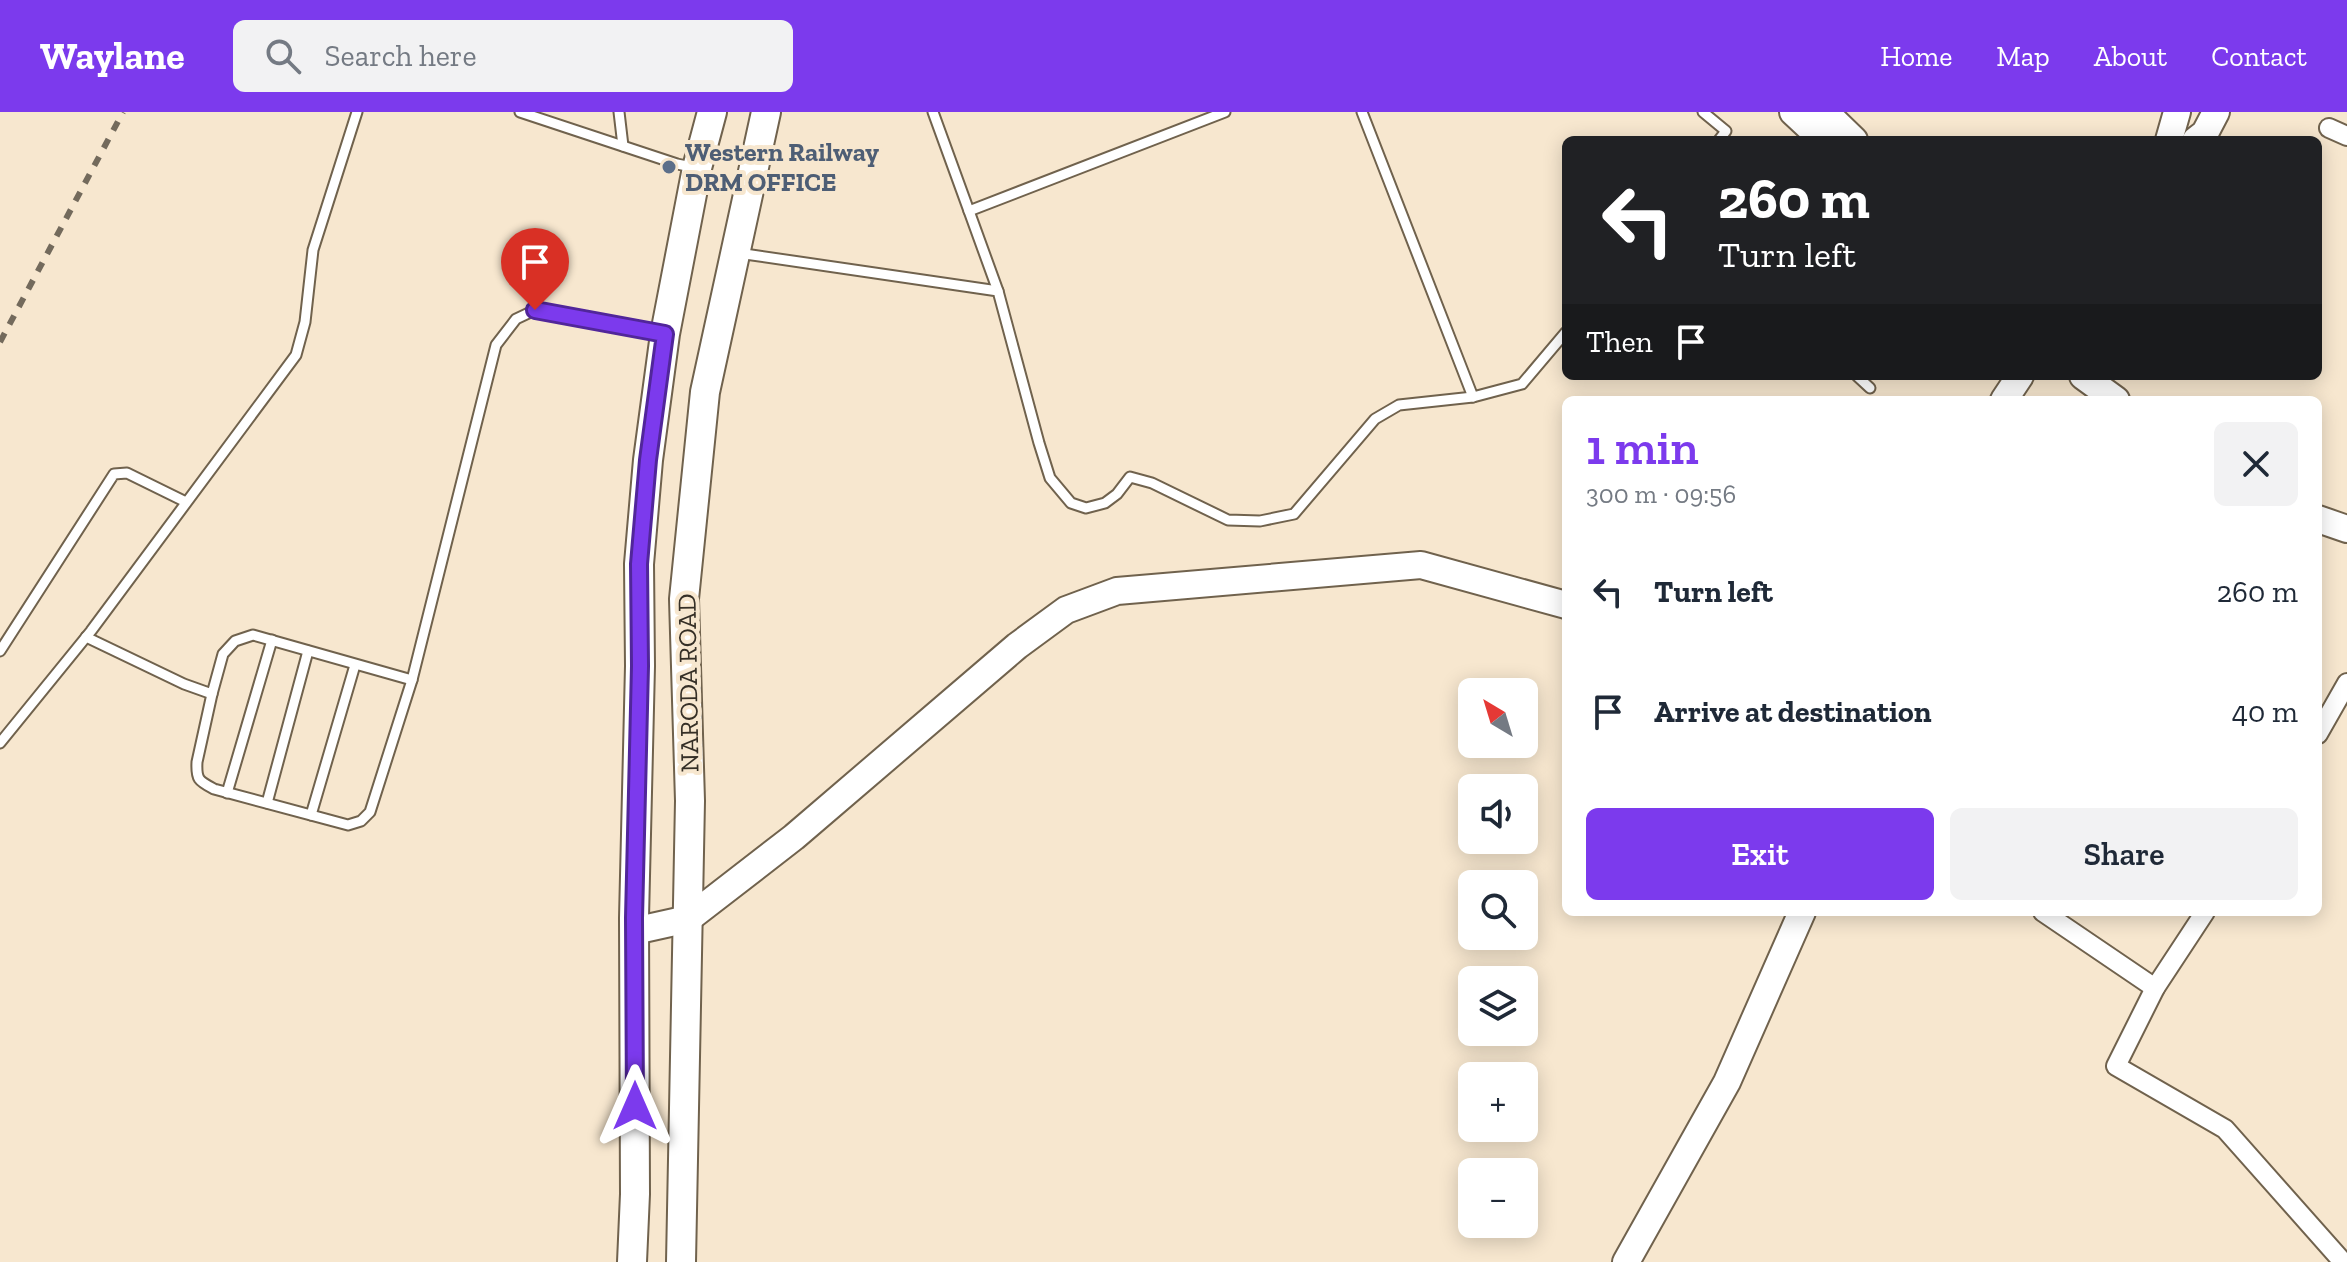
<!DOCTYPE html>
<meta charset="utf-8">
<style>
body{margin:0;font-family:"Zilla Slab",serif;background:#f2f2f3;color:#1f2937;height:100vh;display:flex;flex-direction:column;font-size:30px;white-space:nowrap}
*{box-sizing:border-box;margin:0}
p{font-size:26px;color:#747a83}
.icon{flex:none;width:44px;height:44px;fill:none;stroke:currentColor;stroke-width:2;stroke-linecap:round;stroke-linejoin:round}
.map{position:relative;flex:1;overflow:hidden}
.details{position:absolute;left:1562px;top:284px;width:760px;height:520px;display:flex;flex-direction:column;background:#fff;border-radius:12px;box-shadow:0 4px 20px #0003}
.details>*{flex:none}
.hud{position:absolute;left:1562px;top:24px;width:760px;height:244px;border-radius:12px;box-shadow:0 4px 20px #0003;background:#202124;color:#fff;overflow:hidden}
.needle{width:52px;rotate:322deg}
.tools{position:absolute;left:1458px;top:566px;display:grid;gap:16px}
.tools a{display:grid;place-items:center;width:80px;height:80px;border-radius:12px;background:#fff;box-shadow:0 4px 20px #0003;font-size:40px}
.pin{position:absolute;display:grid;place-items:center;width:68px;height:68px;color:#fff;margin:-82px -34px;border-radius:50% 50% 50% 0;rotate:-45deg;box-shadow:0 0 8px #0007}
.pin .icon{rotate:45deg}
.me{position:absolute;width:88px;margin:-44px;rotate:0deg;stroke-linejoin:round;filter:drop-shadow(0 0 6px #0008)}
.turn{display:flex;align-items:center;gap:28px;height:168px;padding:0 24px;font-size:36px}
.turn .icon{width:104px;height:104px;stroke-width:2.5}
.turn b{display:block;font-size:56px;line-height:68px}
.then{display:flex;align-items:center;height:76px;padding:0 24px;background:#0003;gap:16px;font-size:30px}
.round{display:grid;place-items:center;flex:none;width:84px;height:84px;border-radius:12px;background:#f2f2f3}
.overview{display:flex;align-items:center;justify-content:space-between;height:136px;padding:0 24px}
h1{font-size:48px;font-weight:600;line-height:60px;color:#7c3aed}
.cta{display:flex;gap:16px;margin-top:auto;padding:16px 24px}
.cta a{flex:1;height:92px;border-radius:12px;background:#7c3aed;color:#fff;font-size:32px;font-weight:600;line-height:92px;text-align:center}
.cta a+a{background:#f2f2f3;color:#1f2937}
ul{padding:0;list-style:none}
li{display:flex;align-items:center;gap:24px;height:120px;padding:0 24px}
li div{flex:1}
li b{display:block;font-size:30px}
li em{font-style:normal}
header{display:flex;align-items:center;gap:48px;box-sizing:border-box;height:112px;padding:0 40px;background:#7c3aed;color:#fff}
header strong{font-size:38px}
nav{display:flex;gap:44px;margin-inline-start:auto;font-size:28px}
.search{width:560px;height:72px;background:#f2f2f3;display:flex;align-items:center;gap:20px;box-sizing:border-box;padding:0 28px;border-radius:12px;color:#747a83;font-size:30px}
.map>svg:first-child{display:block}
</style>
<header>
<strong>Waylane</strong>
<div class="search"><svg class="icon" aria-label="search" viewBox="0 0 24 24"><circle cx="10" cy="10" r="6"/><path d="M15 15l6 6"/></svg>Search here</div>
<nav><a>Home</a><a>Map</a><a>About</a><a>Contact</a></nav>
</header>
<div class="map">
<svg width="2347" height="1150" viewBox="0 0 2347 1150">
<rect width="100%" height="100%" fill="#f7e7cf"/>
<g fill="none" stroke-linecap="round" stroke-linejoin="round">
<!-- lane casing -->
<g stroke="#70624d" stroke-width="13">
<g id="lane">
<path d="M520,0l157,52 15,3"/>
<path d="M619,0l4,34"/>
<path d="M933,0l36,99"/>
<path d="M1362,0l111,285"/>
<path d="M1703,0l23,19 -7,9"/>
<path d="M738,141l260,38 41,152 11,35 21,25 15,5 19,-5 12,-9 13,-17 22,6 76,37 32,1 34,-7 81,-95 24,-14 74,-8 49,-13 44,-52"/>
<path d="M998,179l-29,-80 256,-99"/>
<path d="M1857,264l13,12"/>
<path d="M86,525l98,47 28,10 11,-40 12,-13 18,-6 159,45"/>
<path d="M0,539l114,-177 13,-1 59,29"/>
<path d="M212,582l-15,68c-1,18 2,19 17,27l134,36 13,-4 9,-9 42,-132 84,-335 20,-26 19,-9 127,23"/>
<path d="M0,631l91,-112 205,-276 9,-33 8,-72 44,-138"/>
<path d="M227,681l45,-153"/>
<path d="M267,691l41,-152"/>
<path d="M311,703l44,-150"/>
</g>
</g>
<!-- street casing -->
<g stroke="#70624d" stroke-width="22">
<g id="street">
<path d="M2329,16l18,8"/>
<path d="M2318,622l29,-51"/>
<path d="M2043,800l112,76"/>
<path d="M2205,800l-50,76 -39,78 109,63 118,133"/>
</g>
</g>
<!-- secondary casing -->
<g stroke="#70624d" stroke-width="30">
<g id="secondary">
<path d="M1793,0l30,28"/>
<path d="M1825,0l29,28"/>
<path d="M2169,28l8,-28"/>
<path d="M2196,28l9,-7 11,-21"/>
<path d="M2083,264l33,24"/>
<path d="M2004,288l16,-24"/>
<path d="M2318,407l29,10"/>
<path d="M634,819l54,-12 106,-82 223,-191 49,-36 51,-19 304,-26 145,40"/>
<path d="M1626,1150l101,-180 75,-170"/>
</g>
</g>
<!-- primary casing -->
<g stroke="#70624d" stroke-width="32">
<g id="primary">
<path d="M632,1150l3,-68 -1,-276 6,-252 -1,-102 9,-104 17,-126 32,-166 15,-56"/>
<path d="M681,1150l9,-461 -6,-202 21,-207 61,-280"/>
</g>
</g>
<!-- lane -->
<use href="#lane" stroke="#fff" stroke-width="9"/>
<!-- street -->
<use href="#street" stroke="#fff" stroke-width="18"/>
<!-- secondary -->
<use href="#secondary" stroke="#fff" stroke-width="26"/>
<!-- primary -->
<use href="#primary" stroke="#fff" stroke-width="28"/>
<!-- rail -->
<path stroke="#736a5c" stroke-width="6" stroke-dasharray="10 10" stroke-linecap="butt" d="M0,230l123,-230"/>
</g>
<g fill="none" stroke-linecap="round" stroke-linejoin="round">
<!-- route casing -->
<g stroke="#51269a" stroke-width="20">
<path id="route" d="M535,198l130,24 -17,126 -9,104 1,102 -6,252 1,188"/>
</g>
<!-- route -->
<use href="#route" stroke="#7c3aed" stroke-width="14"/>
</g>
<!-- markers -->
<circle fill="#5c6f8a" stroke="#f7e7cf" stroke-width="3" cx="669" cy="55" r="8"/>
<g text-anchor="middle" stroke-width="8" stroke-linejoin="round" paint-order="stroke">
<!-- service labels -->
<g font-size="26" font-weight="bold" fill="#4e5e75" stroke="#f7e7cf" text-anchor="start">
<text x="685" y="49">Western Railway<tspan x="685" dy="30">DRM OFFICE</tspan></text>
</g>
<!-- street labels -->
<g font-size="26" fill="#352f26" stroke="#f7e7cf">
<text transform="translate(688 571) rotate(-91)" y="9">NARODA ROAD</text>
</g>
</g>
</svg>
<div class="tools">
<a><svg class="needle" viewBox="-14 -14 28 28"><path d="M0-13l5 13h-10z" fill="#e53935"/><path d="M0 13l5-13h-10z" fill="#747a83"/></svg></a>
<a><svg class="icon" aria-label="sound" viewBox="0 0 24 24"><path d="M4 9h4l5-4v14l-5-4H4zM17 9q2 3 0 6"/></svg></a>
<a><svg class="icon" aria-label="search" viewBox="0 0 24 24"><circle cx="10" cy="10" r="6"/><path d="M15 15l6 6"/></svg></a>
<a><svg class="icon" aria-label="layers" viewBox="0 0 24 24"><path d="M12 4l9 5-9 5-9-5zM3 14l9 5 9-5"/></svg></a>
<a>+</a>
<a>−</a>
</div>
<div class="pin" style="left:535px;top:198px;background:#d93025"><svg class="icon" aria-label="arrive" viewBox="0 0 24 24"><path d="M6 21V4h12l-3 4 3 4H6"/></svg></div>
<svg class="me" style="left:635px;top:994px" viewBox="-20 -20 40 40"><path d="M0-17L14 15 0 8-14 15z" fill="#7c3aed" stroke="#fff" stroke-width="4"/></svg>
<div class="hud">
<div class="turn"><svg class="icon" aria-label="left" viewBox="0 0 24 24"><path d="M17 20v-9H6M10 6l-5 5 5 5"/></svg><div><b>260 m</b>Turn left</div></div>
<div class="then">Then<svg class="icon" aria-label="arrive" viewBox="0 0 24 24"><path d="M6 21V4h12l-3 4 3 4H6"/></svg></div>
</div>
<section class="details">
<div class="overview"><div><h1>1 min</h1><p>300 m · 09:56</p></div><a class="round"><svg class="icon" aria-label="close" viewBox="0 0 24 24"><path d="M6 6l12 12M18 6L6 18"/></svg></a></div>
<ul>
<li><svg class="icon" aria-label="left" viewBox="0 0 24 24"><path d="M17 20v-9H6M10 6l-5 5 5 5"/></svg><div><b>Turn left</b></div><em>260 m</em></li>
<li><svg class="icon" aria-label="arrive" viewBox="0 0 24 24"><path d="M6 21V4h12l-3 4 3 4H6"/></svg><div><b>Arrive at destination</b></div><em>40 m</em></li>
</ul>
<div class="cta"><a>Exit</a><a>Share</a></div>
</section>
</div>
